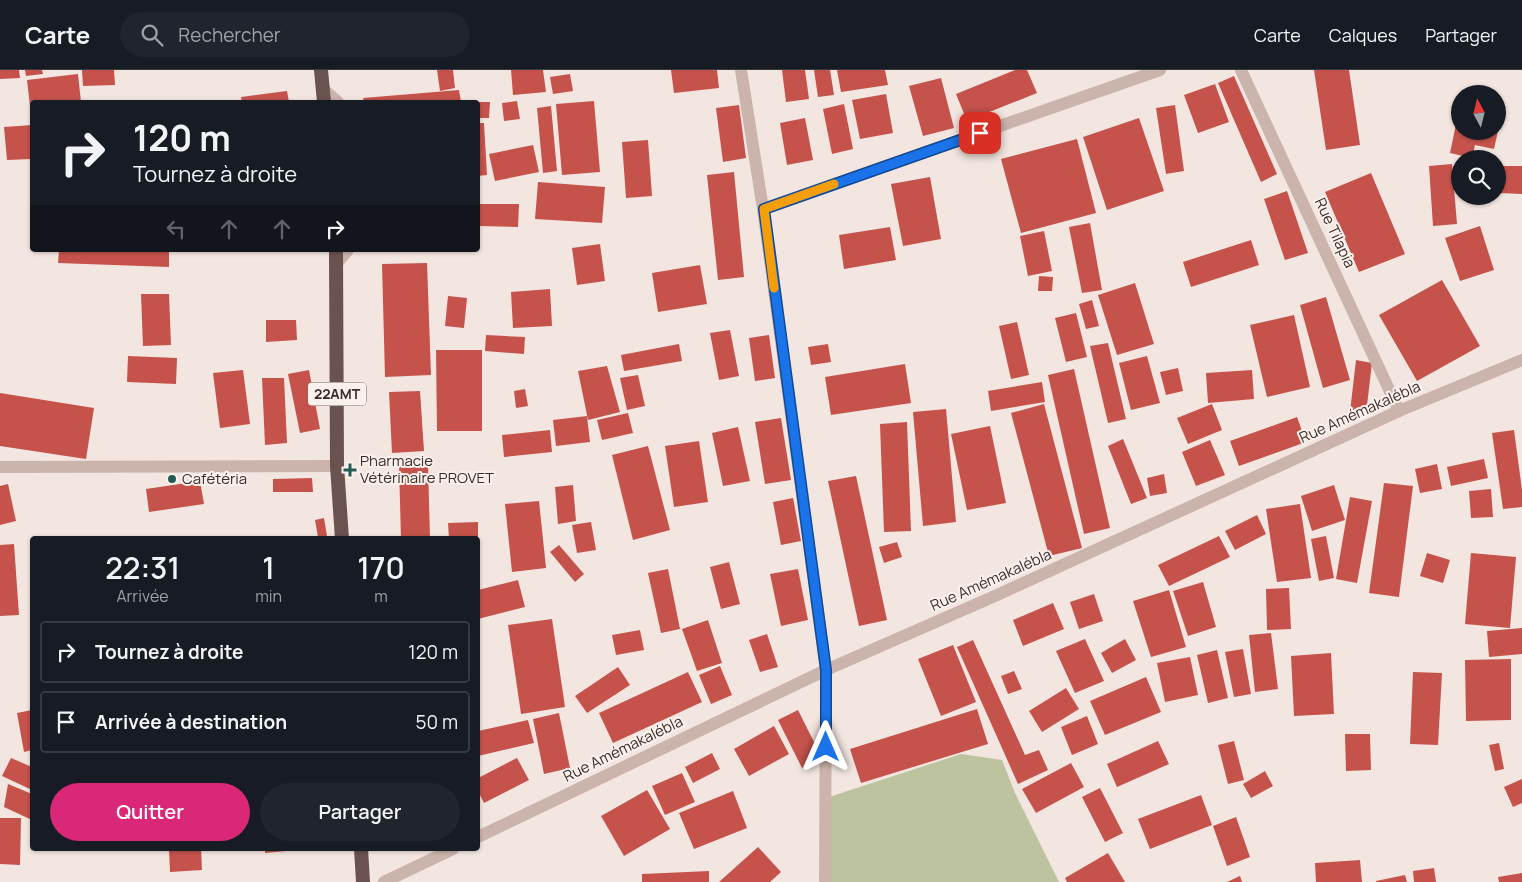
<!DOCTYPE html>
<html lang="fr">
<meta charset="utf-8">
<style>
body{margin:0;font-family:Manrope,sans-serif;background:#20242c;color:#f1f3f6;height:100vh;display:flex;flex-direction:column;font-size:19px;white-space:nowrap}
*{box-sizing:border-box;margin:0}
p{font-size:16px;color:#9ea1a6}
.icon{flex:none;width:28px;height:28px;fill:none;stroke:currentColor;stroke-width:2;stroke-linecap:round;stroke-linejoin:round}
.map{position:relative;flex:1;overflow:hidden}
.sheet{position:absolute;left:30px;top:466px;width:450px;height:315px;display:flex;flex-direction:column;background:#171b24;border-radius:5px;box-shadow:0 1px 4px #0004}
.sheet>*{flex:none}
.top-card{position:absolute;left:30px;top:30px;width:450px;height:152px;border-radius:5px;box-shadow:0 1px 4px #0004;background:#171b24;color:#f1f3f6;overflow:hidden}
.needle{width:32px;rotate:353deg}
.fabs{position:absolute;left:1451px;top:15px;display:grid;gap:10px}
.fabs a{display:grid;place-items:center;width:55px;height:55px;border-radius:50%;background:#171b24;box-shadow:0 1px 4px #0004;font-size:25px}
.pin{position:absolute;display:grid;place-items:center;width:42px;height:42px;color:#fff;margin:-21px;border-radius:10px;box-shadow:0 2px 8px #0006}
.me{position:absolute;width:55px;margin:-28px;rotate:0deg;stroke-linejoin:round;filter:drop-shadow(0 0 4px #0008)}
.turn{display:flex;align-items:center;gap:18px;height:105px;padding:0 20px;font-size:22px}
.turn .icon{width:65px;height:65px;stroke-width:2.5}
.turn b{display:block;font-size:35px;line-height:42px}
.lanes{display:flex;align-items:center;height:48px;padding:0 20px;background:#0003;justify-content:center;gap:25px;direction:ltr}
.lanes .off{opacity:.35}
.eta{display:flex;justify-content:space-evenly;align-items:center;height:85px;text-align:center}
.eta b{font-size:30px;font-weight:600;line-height:35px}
.cta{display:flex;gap:10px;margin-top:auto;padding:10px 20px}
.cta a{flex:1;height:58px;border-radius:30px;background:#db2777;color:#fff;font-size:20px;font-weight:600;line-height:58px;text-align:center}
.cta a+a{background:#20242c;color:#f1f3f6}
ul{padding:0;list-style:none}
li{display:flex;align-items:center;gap:15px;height:62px;margin:0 10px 8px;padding:0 10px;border:2px solid #363941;border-radius:5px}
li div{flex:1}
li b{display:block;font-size:19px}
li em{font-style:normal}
header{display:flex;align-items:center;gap:30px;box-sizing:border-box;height:70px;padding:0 25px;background:#171b24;border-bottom:1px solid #363941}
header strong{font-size:24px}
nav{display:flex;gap:28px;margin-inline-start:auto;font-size:18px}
.search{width:350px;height:45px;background:#20242c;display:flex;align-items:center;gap:12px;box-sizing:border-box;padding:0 18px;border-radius:28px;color:#9ea1a6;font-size:19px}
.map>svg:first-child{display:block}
</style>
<header>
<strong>Carte</strong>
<div class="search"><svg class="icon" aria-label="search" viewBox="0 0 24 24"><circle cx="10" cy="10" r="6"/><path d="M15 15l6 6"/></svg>Rechercher</div>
<nav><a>Carte</a><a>Calques</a><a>Partager</a></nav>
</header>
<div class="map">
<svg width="1522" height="812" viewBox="0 0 1522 812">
<rect width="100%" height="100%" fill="#f3e6e0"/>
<!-- green -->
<path fill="#bdc29f" d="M961,684l41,6 13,33 44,89h-234l1,-84z"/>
<!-- building -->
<g fill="#c5534c">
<path d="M0,0h19l1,8 -20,1z"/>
<path d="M25,0h17l1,4 -17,2z"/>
<path d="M82,0h32l1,15 -32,1z"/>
<path d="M437,0h16l2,18 -15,3z"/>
<path d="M511,0h32l3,22 -33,3z"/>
<path d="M671,0h46l2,18 -45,5z"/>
<path d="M782,0h23l4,29 -23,3z"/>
<path d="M814,0h16l4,25 -16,2z"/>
<path d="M837,0h48l3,15 -47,7z"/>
<path d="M1015,0h12l10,23 -70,28 -11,-27z"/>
<path d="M1314,0h35l11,75 -34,5z"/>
<path d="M78,4l3,28h-49v13h-1l-4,-35z"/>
<path d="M570,4l3,17 -20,3 -3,-17z"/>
<path d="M1234,6l43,98 -16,8 -43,-99z"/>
<path d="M941,8l13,50 -31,8 -14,-50z"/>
<path d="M1215,14l14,38 -31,11 -14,-38z"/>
<path d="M459,20l2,12h-97l-1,-4z"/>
<path d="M287,21l2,11h-47l-1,-5z"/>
<path d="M886,24l7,39 -33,6 -8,-39z"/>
<path d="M517,31l3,18 -16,2 -2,-18z"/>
<path d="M594,31l6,71 -38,3 -6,-71z"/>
<path d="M478,32h12l-1,16h-11z"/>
<path d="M844,34l9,45 -21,5 -9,-45z"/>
<path d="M739,35l7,53 -23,4 -7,-54z"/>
<path d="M1175,35l9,66 -18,3 -10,-66z"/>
<path d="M551,36l6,65 -14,2 -6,-65z"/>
<path d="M1459,40l1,21h38l-4,18 -19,-4 -3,13 -22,-5z"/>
<path d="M805,48l8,42 -26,5 -7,-42z"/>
<path d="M1139,48l25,73 -57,19 -24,-73z"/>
<path d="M478,53h6l3,52 -9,1z"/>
<path d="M32,55v34l-25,1 -3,-33z"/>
<path d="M1077,69l19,74 -75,20 -20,-74z"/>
<path d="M648,70l4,56 -26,2 -4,-56z"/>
<path d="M533,75l6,27 -44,9 -6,-27z"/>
<path d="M1452,94l5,60 -24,2 -4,-60z"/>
<path d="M1498,96h24v28l-24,-1z"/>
<path d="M734,102l10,105 -26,3 -11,-105z"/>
<path d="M1371,103l34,81 -46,18 -34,-80z"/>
<path d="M930,107l11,62 -38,7 -12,-62z"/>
<path d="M538,112l67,5 -3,36 -67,-4z"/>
<path d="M1287,121l21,62 -23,7 -21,-61z"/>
<path d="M478,134h41l-1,23 -40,-1z"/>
<path d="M1090,153l12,67 -20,3 -13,-66z"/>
<path d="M1480,156l14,44 -34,11 -15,-43z"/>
<path d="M890,157l6,33 -52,9 -5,-34z"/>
<path d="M1044,161l8,40 -24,5 -8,-40z"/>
<path d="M1251,170l8,25 -68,22 -8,-25z"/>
<path d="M600,174l5,37 -28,4 -5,-37z"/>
<path d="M59,180h110v17l-111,-4z"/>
<path d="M427,193l4,112 -46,2 -3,-113z"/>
<path d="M700,195l7,39 -49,8 -6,-39z"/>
<path d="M1039,206l14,1 -1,14h-14z"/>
<path d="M1442,210l38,66 -63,35 -38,-66z"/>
<path d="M1135,213l19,61 -37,11 -19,-60z"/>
<path d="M550,219l2,37 -39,2 -2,-36z"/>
<path d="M141,224h28l2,51 -28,1z"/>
<path d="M448,226l19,2 -3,30 -19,-2z"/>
<path d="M1326,227l24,83 -27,8 -23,-83z"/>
<path d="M1092,230l7,26 -13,3 -7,-25z"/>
<path d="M1076,243l11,44 -21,5 -11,-44z"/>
<path d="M1294,245l16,72 -43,10 -17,-72z"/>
<path d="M266,250h30l1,20 -31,2z"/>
<path d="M1017,252l12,53 -18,4 -12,-53z"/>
<path d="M730,260l9,46 -20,4 -9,-47z"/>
<path d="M486,265l39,2 -1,17 -39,-3z"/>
<path d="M769,265l6,43 -20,3 -6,-43z"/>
<path d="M1108,273l18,76 -18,4 -18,-77z"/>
<path d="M679,274l3,17 -58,10 -3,-16z"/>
<path d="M828,274l3,18 -20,3 -3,-18z"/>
<path d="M436,280h46v81h-45z"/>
<path d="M128,286l49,2 -1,26 -49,-2z"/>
<path d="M1147,286l13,47 -29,7 -12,-47z"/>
<path d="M1356,290l16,3 -6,51 -16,-2z"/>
<path d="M905,294l6,39 -80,12 -6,-38z"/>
<path d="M607,296l13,46 -32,8 -10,-49z"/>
<path d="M1178,298l5,23 -17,4 -6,-23z"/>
<path d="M1074,299l36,159 -26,6 -36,-159z"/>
<path d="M243,300l7,54 -30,4 -7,-55z"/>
<path d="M309,300l11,59 -20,4 -12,-59z"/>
<path d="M1252,300l2,29 -46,4 -2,-30z"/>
<path d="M638,305l7,31 -18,4 -7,-32z"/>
<path d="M262,308h22l3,65 -22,2z"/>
<path d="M1042,312l3,20 -54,9 -3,-20z"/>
<path d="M525,319l3,17 -12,2 -2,-17z"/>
<path d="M420,321l4,60 -32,2 -3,-61z"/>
<path d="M0,323l94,15 -8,51 -86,-13z"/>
<path d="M1044,334l38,144 -33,8 -38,-143z"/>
<path d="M1212,334l10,26 -34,14 -11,-26z"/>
<path d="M946,339l10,113 -33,4 -10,-114z"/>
<path d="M628,343l5,20 -31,7 -5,-20z"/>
<path d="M587,346l3,26 -34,4 -3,-26z"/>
<path d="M1297,347l9,25 -67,24 -9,-25z"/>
<path d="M781,348l10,62 -26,4 -10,-62z"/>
<path d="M907,352l4,109 -27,1 -4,-108z"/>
<path d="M990,356l16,77 -39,7 -16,-76z"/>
<path d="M738,357l12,54 -27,5 -11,-53z"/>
<path d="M550,360l2,22 -48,5 -2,-22z"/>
<path d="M1514,360l8,60v17l-19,2 -11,-76z"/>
<path d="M1123,369l24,59 -16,6 -23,-58z"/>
<path d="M1210,370l15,35 -29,11 -14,-34z"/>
<path d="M699,371l9,61 -34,5 -9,-61z"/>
<path d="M648,376l22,84 -37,10 -21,-85z"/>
<path d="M1484,389l4,19 -37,8 -4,-19z"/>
<path d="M428,394l2,75h-29l-2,-74z"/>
<path d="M1437,394l5,25 -22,4 -5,-24z"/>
<path d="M1164,404l3,19 -17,3 -3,-18z"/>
<path d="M856,406l31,144 -28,6 -31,-145z"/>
<path d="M312,408l1,14h-40v-13z"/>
<path d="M200,411l4,23 -55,8 -3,-23z"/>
<path d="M1384,413l29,3 -14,111 -30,-4z"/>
<path d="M8,414l8,37 -16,4v-39z"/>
<path d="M573,415l3,36 -18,3 -3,-37z"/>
<path d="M1334,415l11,35 -33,11 -11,-35z"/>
<path d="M1491,419l2,28 -22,1 -2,-27z"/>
<path d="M1350,427l22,4 -15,82 -21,-4z"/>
<path d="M793,428l8,43 -20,4 -8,-43z"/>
<path d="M539,431l7,67 -34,4 -7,-68z"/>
<path d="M1300,434l11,74 -34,4 -11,-73z"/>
<path d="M1257,445l9,19 -31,16 -10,-19z"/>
<path d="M324,448l3,18 -9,1 -3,-17z"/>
<path d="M478,452v17h-29l-1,-16z"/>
<path d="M591,452l5,28 -19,3 -5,-28z"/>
<path d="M1219,466l11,21 -61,29 -11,-21z"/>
<path d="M1326,466l8,42 -15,3 -8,-42z"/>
<path d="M897,472l5,15 -18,6 -5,-16z"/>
<path d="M14,474l5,71 -19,1v-71z"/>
<path d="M559,475l25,29 -9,8 -25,-30z"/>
<path d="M1427,483l23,7 -7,23 -23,-7z"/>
<path d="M1471,483l45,4 -6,71 -45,-4z"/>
<path d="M729,492l11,42 -19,5 -11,-42z"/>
<path d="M668,499l12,60 -19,4 -13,-60z"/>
<path d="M798,499l10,51 -27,6 -11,-52z"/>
<path d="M518,510l7,27 -47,12v-29z"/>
<path d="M1203,512l13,45 -28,9 -15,-45z"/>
<path d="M1289,518l2,41 -24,1 -1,-41z"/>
<path d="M1169,520l17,57 -35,10 -18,-56z"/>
<path d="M1094,524l9,27 -24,8 -9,-27z"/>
<path d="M1053,533l11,26 -41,17 -10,-26z"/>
<path d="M552,549l13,88 -44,7 -13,-89z"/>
<path d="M708,550l14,43 -25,8 -15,-42z"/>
<path d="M1522,558v26l-33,3 -2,-26z"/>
<path d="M640,560l4,20 -28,5 -4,-20z"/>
<path d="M1271,563l7,56 -23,3 -6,-57z"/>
<path d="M767,564l11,33 -18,5 -11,-32z"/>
<path d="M1085,569l19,42 -29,12 -19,-42z"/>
<path d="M1125,569l11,21 -24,13 -11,-20z"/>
<path d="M973,570l52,115 14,-5 9,20 -30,14 -61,-137z"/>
<path d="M953,575l23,57 -35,14 -23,-57z"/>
<path d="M1243,579l8,45 -17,3 -9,-45z"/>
<path d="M1217,580l11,48 -20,5 -11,-48z"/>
<path d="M1331,583l3,61 -40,2 -3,-60z"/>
<path d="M1190,587l8,38 -33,7 -8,-39z"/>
<path d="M1511,589v61l-45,1 -1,-61z"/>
<path d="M720,596l12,29 -21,9 -12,-29z"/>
<path d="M618,597l12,18 -43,28 -12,-17z"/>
<path d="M1014,601l8,18 -14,5 -7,-18z"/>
<path d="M688,602l14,30 -89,41 -14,-30z"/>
<path d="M1413,602l29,1 -4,72 -28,-1z"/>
<path d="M1146,607l15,35 -56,23 -15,-34z"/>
<path d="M1066,618l13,21 -37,23 -13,-21z"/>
<path d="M977,639l11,35 -127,39 -11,-34z"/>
<path d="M32,640v40l-8,2 -7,-39z"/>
<path d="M798,640l24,48 -20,10 -24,-48z"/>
<path d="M559,643l11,55 -26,6 -11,-55z"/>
<path d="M1087,646l11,28 -26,11 -11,-28z"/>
<path d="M528,650l6,23 -56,13v-25z"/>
<path d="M774,656l15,28 -40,22 -15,-27z"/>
<path d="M1345,664h25l1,36 -25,1z"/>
<path d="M1158,671l11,23 -52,23 -10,-23z"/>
<path d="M1234,671l10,39 -16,4 -10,-39z"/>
<path d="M1499,673l5,26 -9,2 -6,-26z"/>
<path d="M712,683l8,16 -27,14 -8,-16z"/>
<path d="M11,688l21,9v23l-30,-14z"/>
<path d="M517,688l12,22 -45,23 -6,-12v-13z"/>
<path d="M1071,693l13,24 -48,26 -14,-24z"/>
<path d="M1265,701l8,15 -22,12 -8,-14z"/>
<path d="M682,703l13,29 -30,13 -13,-29z"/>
<path d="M1522,709v24l-9,4 -9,-20z"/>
<path d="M8,714l24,10v26l-28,-13z"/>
<path d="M1100,718l23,45 -18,9 -23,-45z"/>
<path d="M647,720l23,39 -46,27 -23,-40z"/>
<path d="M733,721l14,37 -53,21 -15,-36z"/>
<path d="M1201,725l11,30 -62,24 -12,-30z"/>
<path d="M1236,747l14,40 -23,9 -14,-40z"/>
<path d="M0,748h21l-1,47 -20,-1z"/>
<path d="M758,777l23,25 -11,10h-51z"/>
<path d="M169,779h32l1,21 -32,2z"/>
<path d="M265,779h31v1l-31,3z"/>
<path d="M1108,783l17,29h-58l-2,-4z"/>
<path d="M1360,790l2,22h-46l-1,-19z"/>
<path d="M1434,798l2,14h-22l-1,-11z"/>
<path d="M709,801v11h-67v-8z"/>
<path d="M1522,803v9h-23l-1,-5z"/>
<path d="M1405,805l2,7h-31v-1z"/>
<path d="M1240,806l2,6h-15z"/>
</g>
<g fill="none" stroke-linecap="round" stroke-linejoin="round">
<!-- service -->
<g stroke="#cbb4ab" stroke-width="12">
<path d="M322,18l16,14"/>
<path d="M337,193l11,-13"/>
</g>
<!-- minor -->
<g stroke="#cbb4ab" stroke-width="12">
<path d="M741,0l22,139 63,461 -1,212"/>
<path d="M1241,0l158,341"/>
<path d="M763,139l397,-139"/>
<path d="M0,397l337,-1"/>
<path d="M478,767l348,-167 169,-74 404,-185 123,-51"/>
<path d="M384,812l69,-33"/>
</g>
<!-- trunk -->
<g stroke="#6a524f" stroke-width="14">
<path d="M321,0l3,32"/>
<path d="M336,180l1,216 5,73"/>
<path d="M361,779l2,33"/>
</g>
</g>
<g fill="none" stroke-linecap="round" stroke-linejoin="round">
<!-- route casing -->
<g stroke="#114b97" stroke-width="12">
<path id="route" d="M826,677v-77l-62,-461 216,-76"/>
</g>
<!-- route -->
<use href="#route" stroke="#1a73e8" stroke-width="9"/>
<!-- slow -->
<path stroke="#f59e0b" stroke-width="9" d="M774,218l-10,-79 70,-25"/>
</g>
<!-- markers -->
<g fill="#205b54" stroke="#faf1ec" stroke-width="2">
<path d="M347.5 392.5h5v5h5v5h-5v5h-5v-5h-5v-5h5z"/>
<circle cx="172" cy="409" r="5"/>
</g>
<g text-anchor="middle" stroke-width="4" stroke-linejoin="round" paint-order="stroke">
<!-- shield labels -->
<rect fill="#faf1ec" stroke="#736764" stroke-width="1" x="308" y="312.5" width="58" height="23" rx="4"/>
<g font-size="14" font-weight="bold" fill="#392c2a">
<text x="337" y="329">22AMT</text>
</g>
<!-- street labels -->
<g font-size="15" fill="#392c2a" stroke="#faf1ec">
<text transform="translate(1335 163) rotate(65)" y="5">Rue Tilapia</text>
<text transform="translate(1360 342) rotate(-24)" y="5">Rue Amémakalébla</text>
<text transform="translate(991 510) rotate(-24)" y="5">Rue Amémakalébla</text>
<text transform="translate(623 679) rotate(-26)" y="5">Rue Amémakalébla</text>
</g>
<!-- poi labels -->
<g font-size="15" fill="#392c2a" stroke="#faf1ec" text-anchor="start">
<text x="360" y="396">Pharmacie<tspan x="360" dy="17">Vétérinaire PROVET</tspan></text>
<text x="182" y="414">Cafétéria</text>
</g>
</g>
</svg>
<div class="fabs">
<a><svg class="needle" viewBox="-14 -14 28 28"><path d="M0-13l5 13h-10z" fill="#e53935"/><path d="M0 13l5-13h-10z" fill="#9ea1a6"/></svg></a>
<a><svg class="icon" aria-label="search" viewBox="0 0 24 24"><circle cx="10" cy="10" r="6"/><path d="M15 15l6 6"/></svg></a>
</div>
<div class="pin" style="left:980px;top:63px;background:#d93025"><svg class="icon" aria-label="arrive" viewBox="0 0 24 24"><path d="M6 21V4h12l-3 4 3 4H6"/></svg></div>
<svg class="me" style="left:826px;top:677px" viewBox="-20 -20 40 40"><path d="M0-17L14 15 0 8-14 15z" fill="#1a73e8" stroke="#fff" stroke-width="4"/></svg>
<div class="top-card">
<div class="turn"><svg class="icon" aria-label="right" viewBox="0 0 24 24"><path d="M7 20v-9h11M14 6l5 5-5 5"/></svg><div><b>120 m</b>Tournez à droite</div></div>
<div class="lanes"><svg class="icon off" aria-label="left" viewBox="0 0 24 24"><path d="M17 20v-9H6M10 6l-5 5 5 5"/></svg><svg class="icon off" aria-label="ahead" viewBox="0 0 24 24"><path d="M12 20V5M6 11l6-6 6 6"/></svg><svg class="icon off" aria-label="ahead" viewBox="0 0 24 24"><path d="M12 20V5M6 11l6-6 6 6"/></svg><svg class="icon" aria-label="right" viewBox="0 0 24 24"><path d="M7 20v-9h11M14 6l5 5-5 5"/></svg></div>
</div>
<section class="sheet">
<div class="eta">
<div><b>22:31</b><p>Arrivée</p></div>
<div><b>1</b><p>min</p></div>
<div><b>170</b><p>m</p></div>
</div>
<ul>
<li><svg class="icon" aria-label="right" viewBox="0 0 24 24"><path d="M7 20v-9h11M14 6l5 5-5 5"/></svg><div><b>Tournez à droite</b></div><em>120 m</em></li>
<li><svg class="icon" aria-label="arrive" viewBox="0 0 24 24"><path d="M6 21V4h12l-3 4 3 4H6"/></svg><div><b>Arrivée à destination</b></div><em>50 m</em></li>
</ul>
<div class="cta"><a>Quitter</a><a>Partager</a></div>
</section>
</div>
